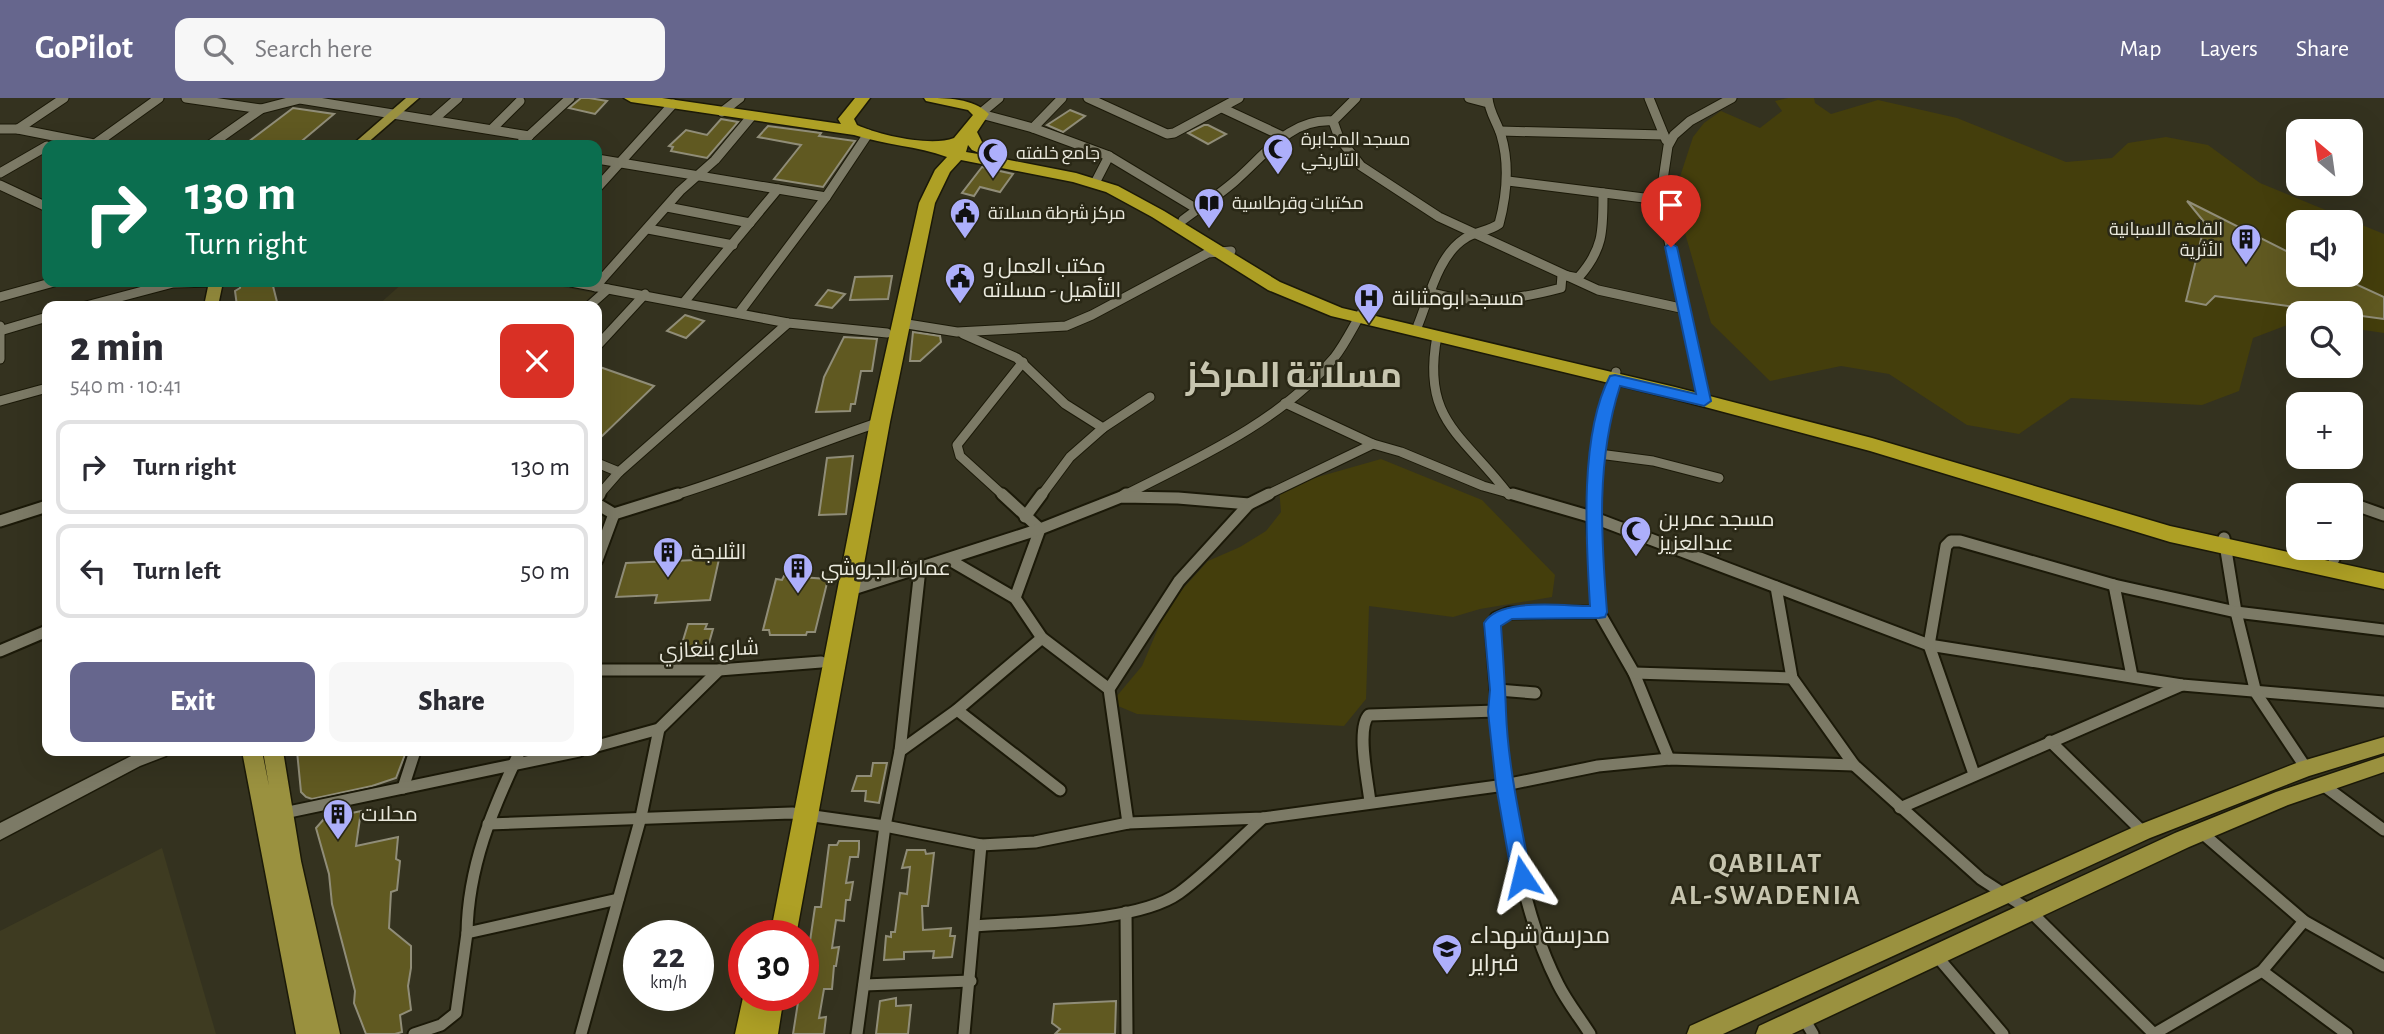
<!DOCTYPE html>
<meta charset="utf-8">
<style>
body{margin:0;font-family:"Alegreya Sans",Cairo,sans-serif;background:#f7f7f7;color:#2b2b33;height:100vh;display:flex;flex-direction:column;font-size:26px;white-space:nowrap}
*{box-sizing:border-box;margin:0}
p{font-size:23px;color:#7c7c81}
.icon{flex:none;width:38px;height:38px;fill:none;stroke:currentColor;stroke-width:2;stroke-linecap:round;stroke-linejoin:round}
.map{position:relative;flex:1;overflow:hidden}
.panel{position:absolute;left:42px;top:203px;width:560px;height:455px;display:flex;flex-direction:column;background:#fff;border-radius:14px;box-shadow:0 7px 28px #0002}
.panel>*{flex:none}
.guide{position:absolute;left:42px;top:42px;width:560px;height:147px;border-radius:14px;box-shadow:0 7px 28px #0002;background:#0b6e4f;color:#fff;overflow:hidden}
.needle{width:46px;rotate:331deg}
.tools{position:absolute;left:2286px;top:21px;display:grid;gap:14px}
.tools a{display:grid;place-items:center;width:77px;height:77px;border-radius:14px;background:#fff;box-shadow:0 7px 28px #0002;font-size:35px}
.speed{position:absolute;left:623px;top:822px;display:flex;gap:14px;font-size:35px;font-weight:700;text-align:center}
.speed>*{display:grid;place-content:center;width:91px;height:91px;border-radius:50%;background:#fff;box-shadow:0 7px 28px #0002;line-height:1}
.speed small{font-size:18px;font-weight:400}
.speed .limit{border:10px solid #d22;background:#fff;color:#111}
.pin{position:absolute;display:grid;place-items:center;width:60px;height:60px;color:#fff;margin:-72px -30px;border-radius:50% 50% 50% 0;rotate:-45deg;box-shadow:0 0 7px #0007}
.pin .icon{rotate:45deg}
.me{position:absolute;width:77px;margin:-38px;rotate:350deg;stroke-linejoin:round;filter:drop-shadow(0 0 5px #0008)}
.turn{display:flex;align-items:center;gap:24px;height:147px;padding:0 28px;font-size:32px}
.turn .icon{width:91px;height:91px;stroke-width:2.5}
.turn b{display:block;font-size:49px;line-height:60px}
.round{display:grid;place-items:center;flex:none;width:74px;height:74px;border-radius:14px;background:#f7f7f7}
.overview{display:flex;align-items:center;justify-content:space-between;height:119px;padding:0 28px}
h1{font-size:42px;font-weight:800;line-height:52px}
.action{display:flex;gap:14px;margin-top:auto;padding:14px 28px}
.action a{flex:1;height:80px;border-radius:14px;background:#66668d;color:#fff;font-size:28px;font-weight:800;line-height:80px;text-align:center}
.action a+a{background:#f7f7f7;color:#2b2b33}
ul{padding:0;list-style:none}
li{display:flex;align-items:center;gap:21px;height:94px;margin:0 14px 10px;padding:0 14px;border:4px solid #e1e1e2;border-radius:14px}
li div{flex:1}
li b{display:block;font-size:26px}
li em{font-style:normal}
header{display:flex;align-items:center;gap:42px;box-sizing:border-box;height:98px;padding:0 35px;background:#66668d;color:#fff}
header strong{font-size:33px}
nav{display:flex;gap:38px;margin-inline-start:auto;font-size:24px}
.search{width:490px;height:63px;background:#f7f7f7;display:flex;align-items:center;gap:18px;box-sizing:border-box;padding:0 24px;border-radius:14px;color:#7c7c81;font-size:26px}
.map>svg:first-child{display:block}
</style>
<header>
<strong>GoPilot</strong>
<div class="search"><svg class="icon" aria-label="search" viewBox="0 0 24 24"><circle cx="10" cy="10" r="6"/><path d="M15 15l6 6"/></svg>Search here</div>
<nav><a>Map</a><a>Layers</a><a>Share</a></nav>
</header>
<div class="map">
<svg width="2384" height="936" viewBox="0 0 2384 936">
<rect width="100%" height="100%" fill="#34321f"/>
<!-- built -->
<g fill="#3e3b21">
<path d="M404,184h133l57,11 -13,13h-204z"/>
<path d="M162,750l54,186h-216v-103z"/>
</g>
<!-- green -->
<g fill="#443e0c" fill-rule="evenodd">
<path d="M1788,0h26l1,5 16,11 47,-14 79,18 109,44 46,-4 16,-15 38,-6 42,8 52,38 124,51v99l-34,-5v-15h-52v8l-45,17 -14,53 -37,14 -131,-7 -52,36 -52,-9 -78,-51 -48,-8 -71,15 -59,-58 -37,-128 19,-58 11,-14 17,-12 39,17 22,-17 -7,-10zM2298,124h52v53h-52z"/>
<path d="M1381,361l101,41 73,75 -3,22 -72,12 -27,8 -84,-11 -3,93 -22,27 -207,-12 -26,-11 31,-37 26,-61 40,-44 32,-14 26,-16 15,-19 -2,-24z"/>
</g>
<!-- building -->
<g fill="#605921" stroke="#908d78" stroke-width="2">
<path d="M581,0h8l18,3 -12,13 -26,-6z"/>
<path d="M293,10l41,6 -37,31h-53z"/>
<path d="M1070,12l15,6 -22,16 -16,-7z"/>
<path d="M721,21l17,3 -31,36 -36,-7 2,-4 -4,-1 17,-16 21,5z"/>
<path d="M1204,27h4l18,9 -18,10 -20,-11z"/>
<path d="M768,28l53,7 -2,3 36,5 -32,46 -49,-8 27,-34 -43,-8z"/>
<path d="M982,69l31,7 -13,18 -20,-5 -6,9 -12,-3z"/>
<path d="M2187,103l111,56v18h38l48,22v22l-169,-23 -9,9 -20,-4 19,-78z"/>
<path d="M892,178l-4,23 -38,1 5,-23z"/>
<path d="M241,184h31l6,24h-41l-2,-15 5,-3z"/>
<path d="M828,192l17,4 -13,14 -16,-3z"/>
<path d="M685,217l19,6 -18,17 -19,-7z"/>
<path d="M913,234l27,4 1,6 -21,19h-10z"/>
<path d="M844,239l33,2 -5,32h-11l-6,33h-4l-1,7 -34,1 8,-35z"/>
<path d="M597,268l57,20 -57,55z"/>
<path d="M853,358l-7,58 -27,1 8,-57z"/>
<path d="M719,461l-9,41 -55,3 2,-8 -41,2 10,-34z"/>
<path d="M784,478l44,3 -13,53h-8l-1,3h-36l-1,-5h-6l13,-51 6,1z"/>
<path d="M688,526h19l-2,5h8l-6,21h-12l-2,7h-15z"/>
<path d="M297,653h57l-1,3 53,-2 -10,26 -24,8 -60,13 -6,-2 -5,-5z"/>
<path d="M873,665h14l-8,40 -14,-2 1,-10h-14l5,-15h14z"/>
<path d="M361,713l-5,35 42,-9 -2,22 4,2 -3,29 -6,2 -2,36 22,18v22l-3,18 3,24 -11,5 2,17 -7,2h-29l-12,-31 1,-12 -23,-87 -3,-30 -13,-46 8,-9z"/>
<path d="M839,743h20v8l-1,8h-8l-4,26 7,-1 -3,18h-4l-2,21 -8,-1 -4,28 7,-1 -3,19h-2l-2,23h-8l-5,29 7,-1 -2,17h-31l6,-38h4v-22l2,1 10,-68h6l8,-62h8z"/>
<path d="M907,752h18l1,4 8,-1 -6,53h-6l1,24 28,-2 -1,8h5l-3,21 -19,1 1,-7 -30,1v7l-20,1 2,-24 5,1v-5h4l5,-39 7,1 3,-27 -8,1z"/>
<path d="M896,900v8l15,-1 -3,29h-32l4,-33z"/>
<path d="M1116,903l-1,33h-60l5,-5 -8,-6 2,-19z"/>
</g>
<g fill="none" stroke-linecap="round" stroke-linejoin="round">
<!-- street-far1 casing -->
<g stroke="#1b1908" stroke-width="11">
<g id="street-far1">
<path d="M186,0l75,11"/>
<path d="M1088,0l79,36 7,-1 65,-35"/>
<path d="M1356,0l-23,23 6,17 22,28 78,51 159,73 87,19"/>
<path d="M1469,0l19,5"/>
<path d="M1649,0l17,42"/>
<path d="M1222,10l60,28"/>
<path d="M722,14l18,-14"/>
<path d="M981,15l18,-15"/>
<path d="M981,16l52,14 76,28 88,53"/>
<path d="M433,22l25,-22"/>
<path d="M1033,30l29,-30"/>
<path d="M0,31h18l81,16"/>
<path d="M18,31l46,-31"/>
<path d="M492,31l28,-28"/>
<path d="M1500,33l164,4"/>
<path d="M95,46l64,-46"/>
<path d="M210,47l51,-36 39,-10 229,37"/>
<path d="M519,47l51,-47"/>
<path d="M597,61l229,38"/>
<path d="M0,75l47,-27"/>
<path d="M1508,83l152,19"/>
<path d="M1095,85l14,-27"/>
<path d="M0,87l47,22"/>
<path d="M597,90l76,-84"/>
<path d="M667,109l83,16"/>
<path d="M1183,122c17,-13 36,-25 52,-39 30,-26 55,-63 98,-60"/>
<path d="M648,131l85,16"/>
<path d="M571,184l217,41 99,10"/>
<path d="M595,189l85,-96 35,-31 36,-43"/>
<path d="M1432,195c46,12 84,7 129,-5l1,-13 16,3c26,-29 25,-48 25,-85"/>
<path d="M0,199l54,-15"/>
<path d="M685,203l93,-112"/>
<path d="M86,208l87,-23 43,-1"/>
<path d="M589,208l19,-17"/>
<path d="M739,215l87,-116 42,-63"/>
<path d="M901,225l56,9 109,-6 26,-11 116,-62 23,-2"/>
<path d="M1418,227c11,-27 20,-69 46,-86 11,-8 24,-7 35,-15 8,-30 11,-59 2,-89 -4,-13 -12,-23 -13,-37"/>
<path d="M0,228v33"/>
<path d="M0,233l47,-14"/>
<path d="M963,236l54,24 48,46 38,24"/>
<path d="M1437,238c-16,85 26,98 72,159"/>
<path d="M597,248l48,-52"/>
<path d="M0,303l47,-13"/>
<path d="M1704,303l-44,-201 8,-54 6,-11 16,-14 42,-23"/>
<path d="M1285,305l88,41 28,8 82,34 36,10"/>
<path d="M1599,356l54,7 66,17"/>
<path d="M597,365l22,9"/>
<path d="M598,398l21,-24 169,-149"/>
<path d="M672,398c70,-21 138,-51 208,-74"/>
<path d="M1004,398l-44,-40 -3,-11 66,-83"/>
<path d="M1041,398l29,-39 33,-29 47,-31"/>
<path d="M1123,398c73,-37 157,-74 211,-138 11,-14 19,-31 28,-46"/>
<path d="M1265,398l108,-52"/>
<path d="M1594,398l8,-76 14,-48"/>
</g>
</g>
<!-- street casing -->
<g stroke="#1b1908" stroke-width="15">
<g id="street">
<path d="M1002,396l38,35 -25,69"/>
<path d="M1513,396l79,23 337,128 253,40 202,17"/>
<path d="M1594,396l-2,23 7,95 35,61 35,86"/>
<path d="M1123,398l3,-2"/>
<path d="M597,400l3,-4"/>
<path d="M2350,405l34,12"/>
<path d="M597,406l17,10 -17,46"/>
<path d="M614,416l64,-20"/>
<path d="M1025,419l17,-23"/>
<path d="M0,423l47,-15"/>
<path d="M2224,440l12,74 20,81 50,75"/>
<path d="M2332,450l2,11"/>
<path d="M948,461l67,39 27,40 67,51"/>
<path d="M2114,487l18,91"/>
<path d="M1776,489l16,91 62,87 127,114 48,31 125,124"/>
<path d="M850,492l190,-61 81,-32 57,1 71,6 20,-10"/>
<path d="M0,553l47,-20"/>
<path d="M597,572h122l102,-8"/>
<path d="M1634,575l158,5"/>
<path d="M1498,592l37,3"/>
<path d="M957,612l103,80"/>
<path d="M2050,643l93,91"/>
<path d="M597,648l62,-17 60,-59"/>
<path d="M520,653c-28,59 -52,116 -53,182l151,-34"/>
<path d="M900,653l57,-41 85,-72"/>
<path d="M1974,676l-45,-129 17,-99 5,-5h9l154,44 122,27 148,18"/>
<path d="M2323,687l61,45"/>
<path d="M403,690l12,-37"/>
<path d="M1370,704c-2,-19 -14,-74 -1,-87l128,-4"/>
<path d="M1900,710l282,-123"/>
<path d="M284,715l295,-62"/>
<path d="M1128,725l-19,-134 70,-108 70,-77"/>
<path d="M488,726l304,-11 93,13 96,19 54,-3 93,-19 135,-5 242,-33 93,-19 71,-7 185,6"/>
<path d="M2201,734l103,89 80,45"/>
<path d="M1126,814l1,122"/>
<path d="M975,828c53,-4 162,-3 204,-33 30,-22 57,-51 84,-75"/>
<path d="M1935,856l68,80"/>
<path d="M2262,873l85,63"/>
<path d="M864,887l107,-4"/>
<path d="M1803,919l10,17"/>
<path d="M414,936l27,-9 15,-12 11,-80"/>
<path d="M581,936l60,-217 18,-88"/>
<path d="M857,936l28,-208 15,-75 20,-182"/>
<path d="M964,936l17,-189"/>
<path d="M1590,936c-10,-16 -23,-32 -32,-50 -52,-102 -57,-243 -67,-356l5,-10 13,-5 90,-1"/>
<path d="M2154,936l108,-63 42,-50"/>
</g>
</g>
<!-- secondary casing -->
<g stroke="#1b1908" stroke-width="3">
<path id="secondary" d="M141,653h28l-3,5 -26,10 -140,74v-17z"/>
</g>
<!-- primary casing -->
<g stroke="#1b1908" stroke-width="3">
<g id="primary">
<path d="M406,0h13l-54,47h-13z"/>
<path d="M209,184h14l-5,24h-14z"/>
<path d="M2384,639v16l-75,23 -159,62 -427,196h-36l3,-8 446,-200 163,-64z"/>
<path d="M242,653h20l7,35 -6,-35h20l18,110 39,173h-44z"/>
<path d="M2384,658v16l-96,33 -99,42 -397,187h-36l3,-8 416,-193 101,-41z"/>
</g>
</g>
<!-- highway casing -->
<g stroke="#1b1908" stroke-width="3">
<g id="highway">
<path d="M624,0h38l179,26 -3,-5 17,-21h15l-16,21 3,6c22,10 74,22 97,13l19,-23 -5,-5 -42,-9 -2,-3c23,0 49,0 65,16l-12,18 6,12 23,12 -2,3 72,14 42,13 46,25 116,71 62,26 333,79 197,51 298,88 214,47v16l-214,-47 -300,-91 -195,-52 -344,-83 -63,-26 -116,-73 -46,-25 -33,-10 -112,-22 -11,12 -15,31 -45,219 -94,514h-26l100,-514 49,-219 16,-33 12,-13c-30,-11 -62,-12 -93,-22l-223,-33zM968,47l4,5 12,5 -18,-3z"/>
<path d="M744,895v3h40l-6,38h-43z"/>
</g>
</g>
<!-- street-far1 -->
<use href="#street-far1" stroke="#7c7a66" stroke-width="9"/>
<!-- street -->
<use href="#street" stroke="#7c7a66" stroke-width="11"/>
<!-- secondary -->
<use href="#secondary" fill="#7c7a66" fill-rule="evenodd"/>
<!-- primary -->
<use href="#primary" fill="#9a913f" fill-rule="evenodd"/>
<!-- highway -->
<use href="#highway" fill="#aea025" fill-rule="evenodd"/>
</g>
<!-- route -->
<path fill="#1a73e8" stroke="#114b97" stroke-width="2" d="M1671,145l6,4 34,154 -7,5 -84,-20c-24,75 -19,149 -13,226l-2,5 -6,1 -87,1 -11,7c2,29 4,57 5,86 2,55 15,111 25,165l-2,6 -7,3 -7,-3 -3,-6 -16,-92 -8,-73 2,-22 -6,-67c15,-26 79,-17 106,-17 -4,-66 -11,-171 20,-230l5,-1 81,19 -31,-147z"/>
<!-- icons -->
<defs>
<g id="mosque-pin" transform="scale(1.575)"><path d="M0 17L-7.5 6A9.5 9.5 0 1 1 7.5 6Z" fill="#adaffb" stroke="#2a2816"/><path d="M3.5-4.9A6 6 0 1 0 3.5 4.9A5 5 0 1 1 3.5-4.9Z" fill="#111"/></g>
<g id="library-pin" transform="scale(1.575)"><path d="M0 17L-7.5 6A9.5 9.5 0 1 1 7.5 6Z" fill="#adaffb" stroke="#2a2816"/><path d="M-6-4Q-3-5.5-.7-3.5V5Q-3 3-6 4ZM6-4Q3-5.5 .7-3.5V5Q3 3 6 4Z" fill="#111"/></g>
<g id="civic-pin" transform="scale(1.575)"><path d="M0 17L-7.5 6A9.5 9.5 0 1 1 7.5 6Z" fill="#adaffb" stroke="#2a2816"/><path d="M-.6-6.5H3V-4.5H.6V-3L4-1V1h2V6H-6V1h2V-1L-.6-3ZM-1.2 2.5V6h2.4V2.5Z" fill="#111"/></g>
<g id="building-pin" transform="scale(1.575)"><path d="M0 17L-7.5 6A9.5 9.5 0 1 1 7.5 6Z" fill="#adaffb" stroke="#2a2816"/><path d="M-4-6H4V6H1V3H-1V6H-4ZM-2.5-4.3h1.7v1.8h-1.7ZM.8-4.3h1.7v1.8H.8ZM-2.5-1h1.7V.8h-1.7ZM.8-1h1.7V.8H.8Z" fill="#111"/></g>
<g id="hospital-pin" transform="scale(1.575)"><path d="M0 17L-7.5 6A9.5 9.5 0 1 1 7.5 6Z" fill="#adaffb" stroke="#2a2816"/><path d="M-5-5h3v3.5h4V-5h3V5h-3V1.5h-4V5h-3Z" fill="#111"/></g>
<g id="school-pin" transform="scale(1.575)"><path d="M0 17L-7.5 6A9.5 9.5 0 1 1 7.5 6Z" fill="#adaffb" stroke="#2a2816"/><path d="M0-5L7-2L0 1L-7-2ZM-4 1L0 2.5L4 1V4Q0 6-4 4Z" fill="#111"/></g>
</defs>
<g fill-rule="evenodd">
<use href="#mosque-pin" x="1278" y="51"/>
<use href="#mosque-pin" x="993" y="55"/>
<use href="#library-pin" x="1209" y="105"/>
<use href="#civic-pin" x="965" y="115"/>
<use href="#building-pin" x="2246" y="141"/>
<use href="#civic-pin" x="960" y="180"/>
<use href="#hospital-pin" x="1369" y="200"/>
<use href="#mosque-pin" x="1636" y="433"/>
<use href="#building-pin" x="668" y="454"/>
<use href="#building-pin" x="798" y="470"/>
<use href="#building-pin" x="338" y="716"/>
<use href="#school-pin" x="1447" y="851"/>
</g>
<g text-anchor="middle" stroke-width="5" stroke-linejoin="round" paint-order="stroke">
<!-- far-poi labels -->
<g font-size="18" fill="#ebeade" stroke="#2a2816" text-anchor="start">
<text x="1301" y="47">مسجد المجابرة<tspan x="1301" dy="21">التاريخي</tspan></text>
<text x="1016" y="61">جامع خلفته</text>
<text x="1232" y="111">مكتبات وقرطاسية</text>
<text x="988" y="121">مركز شرطة مسلاتة</text>
<text x="2223" y="137" text-anchor="end">القلعة الاسبانية<tspan x="2223" dy="21">الأثرية</tspan></text>
</g>
<!-- poi labels -->
<g font-size="21" fill="#ebeade" stroke="#2a2816" text-anchor="start">
<text x="983" y="175">مكتب العمل و<tspan x="983" dy="24">التأهيل - مسلاته</tspan></text>
<text x="1392" y="207">مسجد ابومثنانة</text>
<text x="1659" y="428">مسجد عمر بن<tspan x="1659" dy="24">عبدالعزيز</tspan></text>
<text x="691" y="461">الثلاجة</text>
<text x="821" y="477">عمارة الجروشي</text>
<text x="361" y="723">محلات</text>
</g>
<!-- street labels -->
<g font-size="21" fill="#ebeade" stroke="#2a2816">
<text transform="translate(709 551) rotate(-2)" y="7">شارع بنغازي</text>
</g>
<!-- near-poi labels -->
<g font-size="24" fill="#ebeade" stroke="#2a2816" text-anchor="start">
<text x="1470" y="845">مدرسة شهداء<tspan x="1470" dy="28">فبراير</tspan></text>
</g>
<!-- district labels -->
<g font-size="28" font-weight="bold" letter-spacing="2" fill="#c7c5af" stroke="#2a2816">
<text x="1766" y="774">QABILAT<tspan x="1766" dy="32">AL-SWADENIA</tspan></text>
</g>
<!-- town labels -->
<g font-size="35" font-weight="bold" fill="#c7c5af" stroke="#2a2816">
<text x="1294" y="289">مسلاتة المركز</text>
</g>
</g>
</svg>
<div class="tools">
<a><svg class="needle" viewBox="-14 -14 28 28"><path d="M0-13l5 13h-10z" fill="#e53935"/><path d="M0 13l5-13h-10z" fill="#7c7c81"/></svg></a>
<a><svg class="icon" aria-label="sound" viewBox="0 0 24 24"><path d="M4 9h4l5-4v14l-5-4H4zM17 9q2 3 0 6"/></svg></a>
<a><svg class="icon" aria-label="search" viewBox="0 0 24 24"><circle cx="10" cy="10" r="6"/><path d="M15 15l6 6"/></svg></a>
<a>+</a>
<a>−</a>
</div>
<div class="speed"><div>22<small>km/h</small></div><div class="limit">30</div></div>
<div class="pin" style="left:1671px;top:149px;background:#d93025"><svg class="icon" aria-label="arrive" viewBox="0 0 24 24"><path d="M6 21V4h12l-3 4 3 4H6"/></svg></div>
<svg class="me" style="left:1522px;top:779px" viewBox="-20 -20 40 40"><path d="M0-17L14 15 0 8-14 15z" fill="#1a73e8" stroke="#fff" stroke-width="4"/></svg>
<div class="guide">
<div class="turn"><svg class="icon" aria-label="right" viewBox="0 0 24 24"><path d="M7 20v-9h11M14 6l5 5-5 5"/></svg><div><b>130 m</b>Turn right</div></div>
</div>
<section class="panel">
<div class="overview"><div><h1>2 min</h1><p>540 m · 10:41</p></div><a class="round" style="background:#d93025;color:#fff"><svg class="icon" aria-label="close" viewBox="0 0 24 24"><path d="M6 6l12 12M18 6L6 18"/></svg></a></div>
<ul>
<li><svg class="icon" aria-label="right" viewBox="0 0 24 24"><path d="M7 20v-9h11M14 6l5 5-5 5"/></svg><div><b>Turn right</b></div><em>130 m</em></li>
<li><svg class="icon" aria-label="left" viewBox="0 0 24 24"><path d="M17 20v-9H6M10 6l-5 5 5 5"/></svg><div><b>Turn left</b></div><em>50 m</em></li>
</ul>
<div class="action"><a>Exit</a><a>Share</a></div>
</section>
</div>
